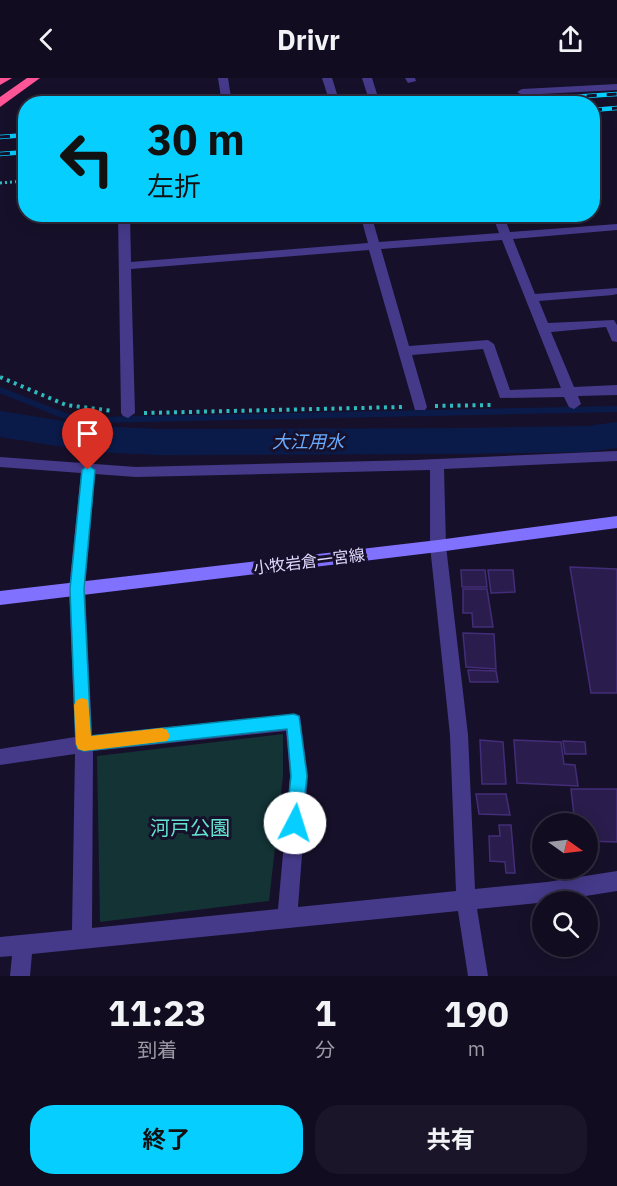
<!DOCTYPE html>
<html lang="ja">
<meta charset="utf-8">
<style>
body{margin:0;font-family:"IBM Plex Sans","Noto Sans JP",sans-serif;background:#1a1529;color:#f1f3f6;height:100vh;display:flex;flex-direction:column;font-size:22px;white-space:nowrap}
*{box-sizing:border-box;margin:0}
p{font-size:20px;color:#9c9ba5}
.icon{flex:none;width:33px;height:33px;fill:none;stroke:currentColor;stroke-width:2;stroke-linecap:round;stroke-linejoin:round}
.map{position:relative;height:898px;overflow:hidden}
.sheet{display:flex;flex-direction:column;background:#110c20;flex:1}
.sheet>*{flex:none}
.guide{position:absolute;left:18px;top:18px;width:582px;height:126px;border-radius:24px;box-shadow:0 3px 15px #0003,0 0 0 2px #302c3e;background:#06cfff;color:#111;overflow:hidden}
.needle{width:39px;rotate:104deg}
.fabs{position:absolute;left:532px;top:735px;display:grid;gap:12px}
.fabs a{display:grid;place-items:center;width:66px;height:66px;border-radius:50%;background:#110c20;box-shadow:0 3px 15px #0003,0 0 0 2px #302c3e;font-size:30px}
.pin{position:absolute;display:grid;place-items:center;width:51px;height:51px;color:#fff;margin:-62px -26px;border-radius:50% 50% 50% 0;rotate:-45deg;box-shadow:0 0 6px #0007}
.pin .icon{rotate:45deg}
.me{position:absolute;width:66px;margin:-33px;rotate:5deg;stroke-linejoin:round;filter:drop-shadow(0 0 4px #0008)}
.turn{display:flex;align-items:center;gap:21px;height:126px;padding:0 30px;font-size:27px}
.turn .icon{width:78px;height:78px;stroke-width:2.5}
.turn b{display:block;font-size:42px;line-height:51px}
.eta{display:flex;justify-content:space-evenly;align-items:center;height:102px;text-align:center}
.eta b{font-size:36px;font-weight:700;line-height:42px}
.cta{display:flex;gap:12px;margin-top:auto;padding:12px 30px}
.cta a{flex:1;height:69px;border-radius:24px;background:#06cfff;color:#111;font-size:24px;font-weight:700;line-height:69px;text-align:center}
.cta a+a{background:#1a1529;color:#f1f3f6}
header{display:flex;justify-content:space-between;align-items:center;height:78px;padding:0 30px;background:#110c20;font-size:27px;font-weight:700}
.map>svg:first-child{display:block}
</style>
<header><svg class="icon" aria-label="back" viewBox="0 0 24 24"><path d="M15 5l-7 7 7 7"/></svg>Drivr<svg class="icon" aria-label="share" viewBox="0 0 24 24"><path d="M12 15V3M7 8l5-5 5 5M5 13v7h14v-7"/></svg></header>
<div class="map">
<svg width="617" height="898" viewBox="0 0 617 898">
<rect width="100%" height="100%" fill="#17102a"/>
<!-- green -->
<path fill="#133335" d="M283,656v42l-14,125 -169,21 -3,-166z"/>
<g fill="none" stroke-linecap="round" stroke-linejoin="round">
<!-- stream -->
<path stroke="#0a1b4a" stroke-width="6" d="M0,312l65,26 31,4 521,-11"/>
<!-- river -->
<path fill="#0a1b4a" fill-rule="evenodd" d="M0,333l95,15 64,3 304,-1 123,-2 31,-4v26l-31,4 -123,2 -304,1 -64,-3 -95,-15z"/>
</g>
<!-- building -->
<g fill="#2a1c4c" stroke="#432d78" stroke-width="1.5">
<path d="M570,489l47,2v124h-26z"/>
<path d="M461,492h24l2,17h-25z"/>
<path d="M488,492h25l2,22 -24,1z"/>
<path d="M463,511h24l6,38h-20l-1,-14h-9z"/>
<path d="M463,555l31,1 2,35 -30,-2z"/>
<path d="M468,592l28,1 2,11h-28z"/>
<path d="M480,662l23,2 3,42h-24z"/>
<path d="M514,662l47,2 3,22 11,1 3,21 -61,-3z"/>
<path d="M563,663l22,1 1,12h-21z"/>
<path d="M571,711h46v53l-29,-1v-17h-13z"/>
<path d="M476,716h30l4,21 -31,-1z"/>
<path d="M499,747h12l4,48h-9l-1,-11 -15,-1 -1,-25h11z"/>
</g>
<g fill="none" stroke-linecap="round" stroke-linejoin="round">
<!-- path-far1 -->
<path stroke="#2ebabf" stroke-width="3" stroke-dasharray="2 3" stroke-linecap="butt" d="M0,105l26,-2"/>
<!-- path -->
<g stroke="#2ebabf" stroke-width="4" stroke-dasharray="3 4.5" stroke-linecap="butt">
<path d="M0,299l66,28 47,6"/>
<path d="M435,328l58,-1"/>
<path d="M144,335l259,-6"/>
</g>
<!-- minor -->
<g fill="#453a8a" fill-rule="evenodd">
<path d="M218,0h10l4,26h-10z"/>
<path d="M322,0h10l7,22 -2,2 -8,-2z"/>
<path d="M362,0h10l6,19 -2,2 -8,-2z"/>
<path d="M405,0h10l1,3 -8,2z"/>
<path d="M617,6v6l-95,5 -5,-3 5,-3z"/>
<path d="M118,136h12l1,48 237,-19 -8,-29h11l8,28 120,-9 -7,-19h11l7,18 107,-8v6l-104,9 22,55 82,-6v6l-4,1 -74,6 9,22 66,-3 3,5v17l-5,-1 -6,-14 -55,5 23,55 43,-2v10l-39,1 3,8 -7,5 -5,-2 -5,-10 -64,1 -17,-49 -71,6 15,52 -2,3h-10l-46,-160 -238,19 4,144 -7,5 -5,-2 -2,-3zM502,162l59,148 -51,2 -16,-46 -6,-4 -79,6 -28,-97z"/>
<path d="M617,373v10l-173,8 2,77 22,189 7,154 72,-7 70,-11v20l-69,11 -71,7 11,67h-20l-10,-65 -426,43 -2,22h-20l2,-20 -12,1v-20l72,-7 3,-176 -75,11v-16l75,-12 -6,-148 12,-116 -81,-6v-10l136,10 279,-7zM430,392v76l20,189 6,156 -158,16 10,-131 -8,-60 -6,-2 -202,21 -7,-146 10,-115 41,3zM286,653l4,45 -12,133 -186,19 1,-177z"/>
</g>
<!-- secondary -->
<path fill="#8171ff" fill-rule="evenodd" d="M617,438v12l-179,24 -438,53v-14l438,-51z"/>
<!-- motorway -->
<g fill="#ff5596" fill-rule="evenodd">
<path d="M0,0h12l-12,7z"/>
<path d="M27,0h13l-40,29v-10z"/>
</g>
<!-- rail casing -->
<g stroke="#06cfff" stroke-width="4.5">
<g id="rail">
<path d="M467,26l150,-10"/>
<path d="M592,32l25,-2"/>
<path d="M0,59l26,-2"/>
<path d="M0,76l26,-2"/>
</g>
</g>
<!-- rail -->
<use href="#rail" stroke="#17102a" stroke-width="3" stroke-dasharray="10" stroke-linecap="butt"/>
</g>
<!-- route -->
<path fill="#06cfff" stroke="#0487a6" stroke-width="1.5" d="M88,387l7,5 -11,119 7,147 203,-22 5,2 8,60 -6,53 -6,2 -6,-2 -3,-6 5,-47 -4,-47 -203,22 -6,-2 -2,-5 -6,-155 12,-119z"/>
<!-- slow -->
<path fill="#f59e0b" d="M82,620l6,2 3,36 71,-8 5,2 3,6 -3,5 -83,10 -6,-2 -2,-5 -2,-39 3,-5z"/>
<g text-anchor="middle" stroke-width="6" stroke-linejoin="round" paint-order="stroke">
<!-- street labels -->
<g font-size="16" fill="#e1daff" stroke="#17102a">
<text transform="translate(309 483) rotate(-7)" y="6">小牧岩倉一宮線</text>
</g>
<!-- water labels -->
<g font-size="18" font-style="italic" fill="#68abff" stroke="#17102a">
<text x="308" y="370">大江用水</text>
</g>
<!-- near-park labels -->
<g font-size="20" fill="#62e3cf" stroke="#17102a">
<text x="190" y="757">河戸公園</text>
</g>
</g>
</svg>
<div class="fabs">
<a><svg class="needle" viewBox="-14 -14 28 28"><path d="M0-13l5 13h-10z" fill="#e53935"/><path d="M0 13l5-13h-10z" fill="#9c9ba5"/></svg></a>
<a><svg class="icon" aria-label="search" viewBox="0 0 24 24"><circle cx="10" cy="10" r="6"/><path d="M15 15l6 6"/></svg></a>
</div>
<div class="pin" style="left:88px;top:392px;background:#d93025"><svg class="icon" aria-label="arrive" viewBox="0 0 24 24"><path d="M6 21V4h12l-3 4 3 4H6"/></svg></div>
<svg class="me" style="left:295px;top:745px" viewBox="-20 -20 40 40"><circle r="19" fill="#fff"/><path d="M0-13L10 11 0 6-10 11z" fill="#06cfff"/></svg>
<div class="guide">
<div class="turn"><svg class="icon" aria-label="left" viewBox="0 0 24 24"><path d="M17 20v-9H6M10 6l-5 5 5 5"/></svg><div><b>30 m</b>左折</div></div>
</div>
</div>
<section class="sheet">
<div class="eta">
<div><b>11:23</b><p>到着</p></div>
<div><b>1</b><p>分</p></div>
<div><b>190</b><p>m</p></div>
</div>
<div class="cta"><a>終了</a><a>共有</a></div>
</section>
